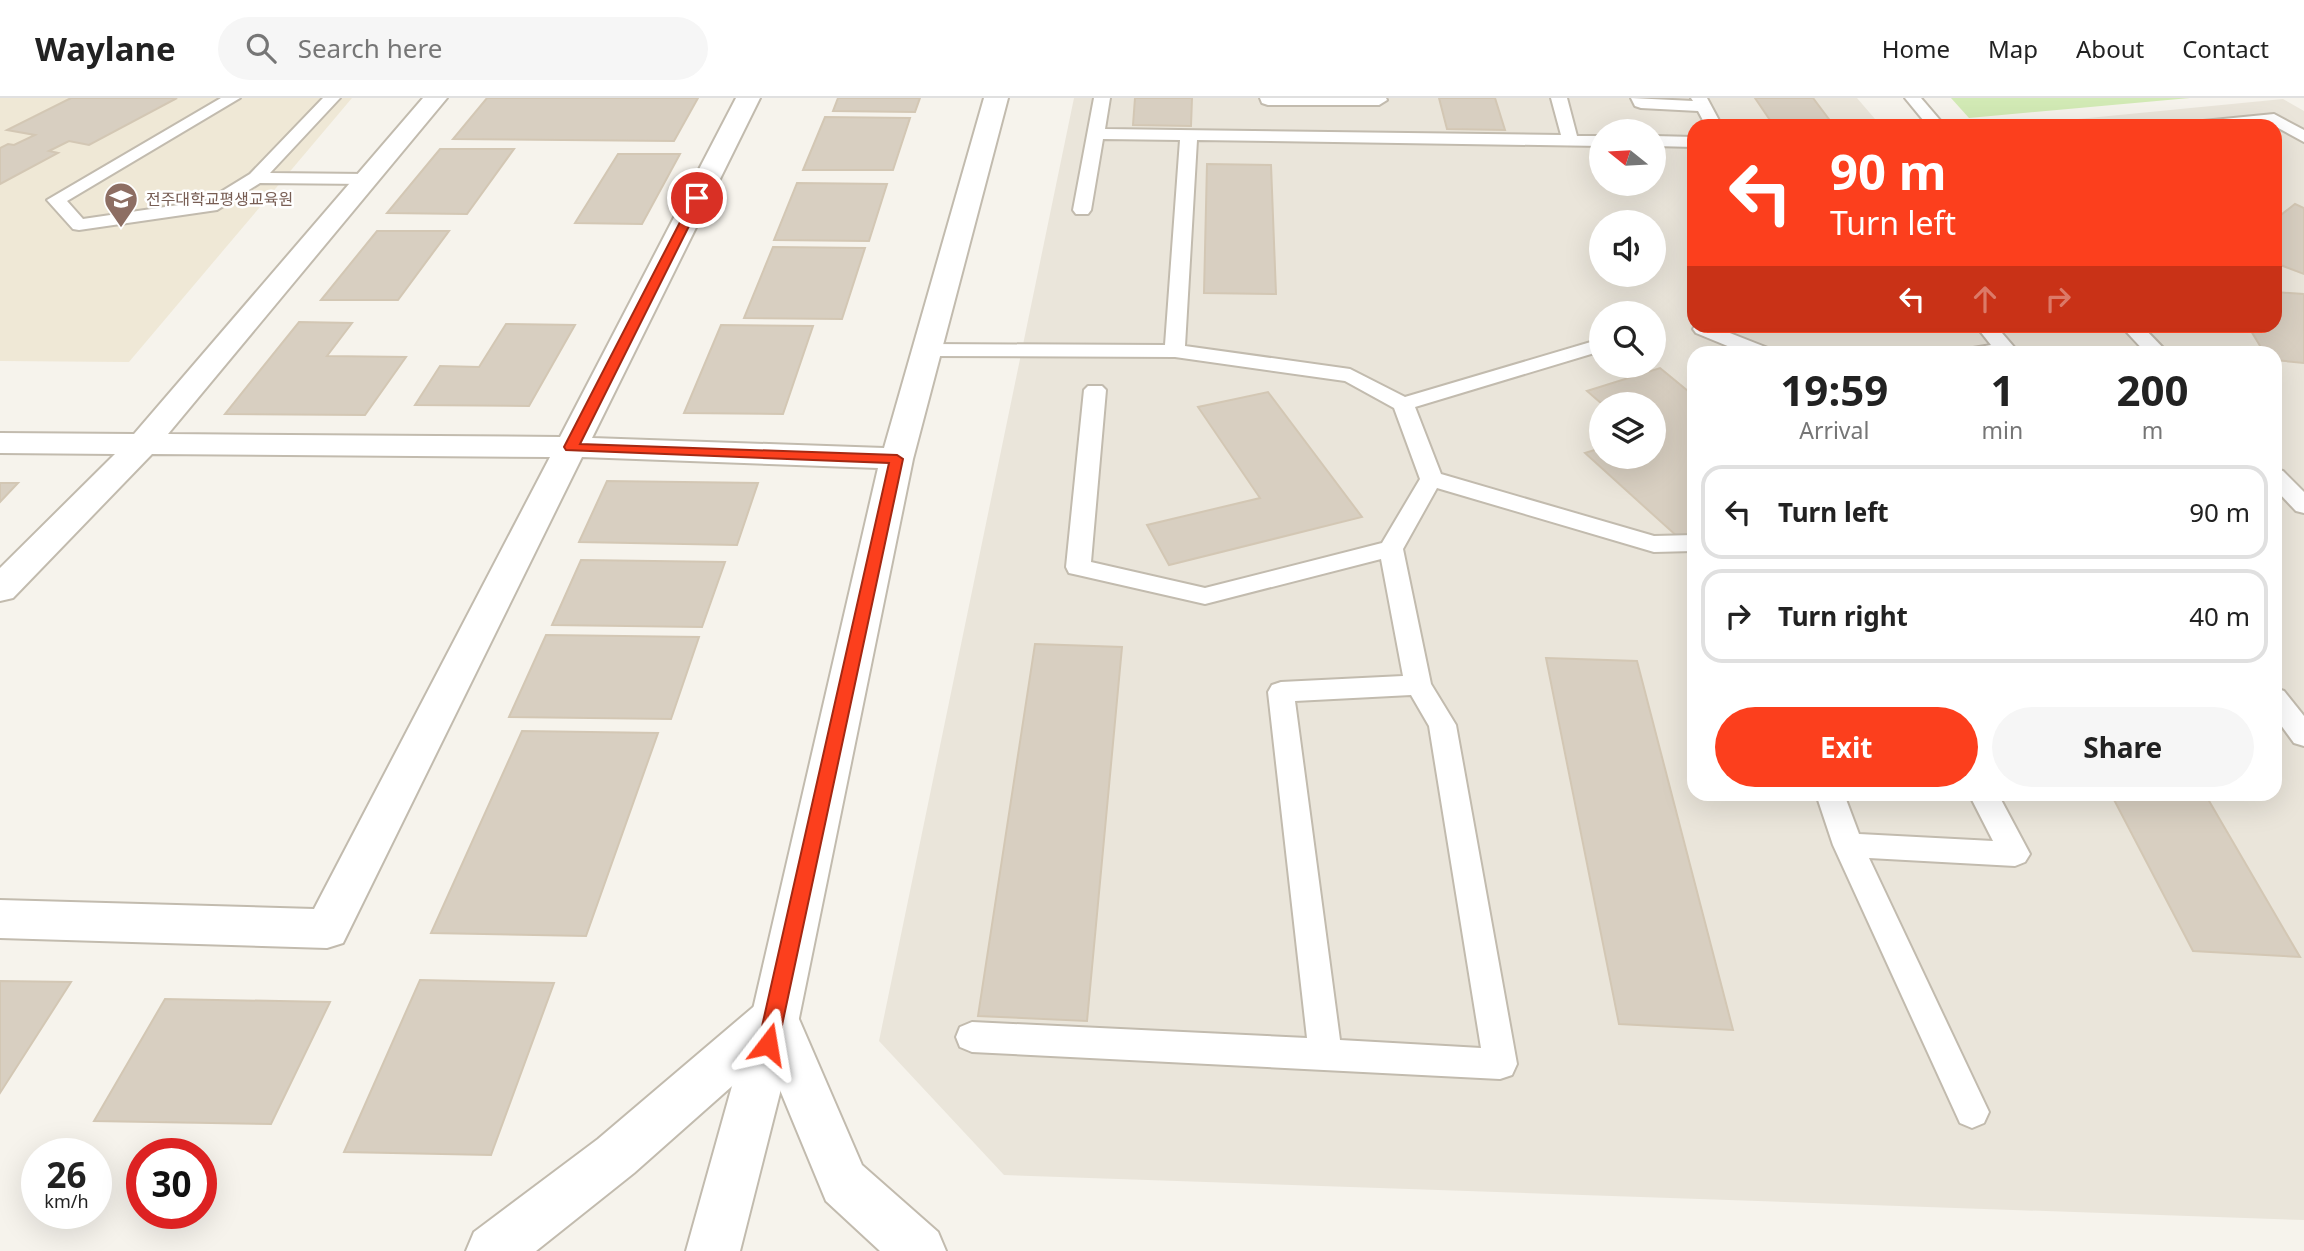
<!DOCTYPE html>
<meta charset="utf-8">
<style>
body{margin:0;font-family:"Noto Sans","Noto Sans KR",sans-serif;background:#f6f6f6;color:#222;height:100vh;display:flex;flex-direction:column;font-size:26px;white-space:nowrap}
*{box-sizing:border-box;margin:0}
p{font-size:23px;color:#767676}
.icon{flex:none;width:38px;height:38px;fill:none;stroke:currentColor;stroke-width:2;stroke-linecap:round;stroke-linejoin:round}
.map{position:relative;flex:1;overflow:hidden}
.details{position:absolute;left:1687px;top:248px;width:595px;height:455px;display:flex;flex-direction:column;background:#fff;border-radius:21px;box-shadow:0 7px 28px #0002}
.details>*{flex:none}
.banner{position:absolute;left:1687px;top:21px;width:595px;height:214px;border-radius:21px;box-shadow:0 7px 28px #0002;background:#fc3f1d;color:#fff;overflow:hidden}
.needle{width:46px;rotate:288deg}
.fabs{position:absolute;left:1589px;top:21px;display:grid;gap:14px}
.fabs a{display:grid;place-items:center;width:77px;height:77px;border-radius:50%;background:#fff;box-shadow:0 7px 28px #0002;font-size:35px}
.speed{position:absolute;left:21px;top:1040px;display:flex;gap:14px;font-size:35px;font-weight:700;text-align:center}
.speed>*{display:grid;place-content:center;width:91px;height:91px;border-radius:50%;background:#fff;box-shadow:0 7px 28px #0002;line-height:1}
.speed small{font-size:18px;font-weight:400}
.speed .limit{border:10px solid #d22;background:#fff;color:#111}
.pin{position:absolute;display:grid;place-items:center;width:60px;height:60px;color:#fff;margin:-30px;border:4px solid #fff;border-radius:50%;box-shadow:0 2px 7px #0007}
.me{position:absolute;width:77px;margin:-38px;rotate:14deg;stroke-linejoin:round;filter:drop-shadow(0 0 5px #0008)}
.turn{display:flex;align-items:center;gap:24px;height:147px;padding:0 28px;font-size:32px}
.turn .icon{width:91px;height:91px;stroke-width:2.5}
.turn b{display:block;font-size:49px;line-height:60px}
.lanes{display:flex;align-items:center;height:66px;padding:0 28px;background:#0003;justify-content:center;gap:35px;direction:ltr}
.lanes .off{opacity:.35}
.eta{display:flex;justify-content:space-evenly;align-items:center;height:119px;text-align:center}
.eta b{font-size:42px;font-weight:700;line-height:49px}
.action{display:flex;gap:14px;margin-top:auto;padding:14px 28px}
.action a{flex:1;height:80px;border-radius:42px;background:#fc3f1d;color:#fff;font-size:28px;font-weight:700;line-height:80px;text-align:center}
.action a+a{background:#f6f6f6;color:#222}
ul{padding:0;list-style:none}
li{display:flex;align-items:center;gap:21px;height:94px;margin:0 14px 10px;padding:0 14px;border:4px solid #e0e0e0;border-radius:21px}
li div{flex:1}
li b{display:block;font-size:26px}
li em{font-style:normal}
header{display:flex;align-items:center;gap:42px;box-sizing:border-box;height:98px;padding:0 35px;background:#fff;border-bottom:2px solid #e0e0e0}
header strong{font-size:33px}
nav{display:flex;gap:38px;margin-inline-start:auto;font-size:24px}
.search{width:490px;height:63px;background:#f6f6f6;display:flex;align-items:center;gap:18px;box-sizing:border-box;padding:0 24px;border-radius:38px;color:#767676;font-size:26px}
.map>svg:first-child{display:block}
</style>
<header>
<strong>Waylane</strong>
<div class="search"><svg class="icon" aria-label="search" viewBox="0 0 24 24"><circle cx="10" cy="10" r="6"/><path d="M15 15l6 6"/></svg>Search here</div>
<nav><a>Home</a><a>Map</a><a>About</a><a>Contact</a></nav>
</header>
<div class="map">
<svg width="2304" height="1153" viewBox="0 0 2304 1153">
<rect width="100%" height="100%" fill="#f6f3ec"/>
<!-- residential -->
<path fill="#eae5da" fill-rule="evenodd" d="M1074,0h783l24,28h-187v200h581v-200h-269l277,-27 21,12v1109l-1300,-45 -125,-134zM1601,33h53v53h-53zM1601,124h53v53h-53zM1601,215h53v53h-53zM1694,256h581v440h-581zM1601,306h53v53h-53z"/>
<!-- education -->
<path fill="#efe8d6" d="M0,0h352l-223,264 -129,-1z"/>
<!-- green -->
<path fill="#d2eab5" d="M1951,0h239l-221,20z"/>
<!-- building -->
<g fill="#d8cfc1" stroke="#d3c7b4" stroke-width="2">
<path d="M71,0h106l-88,47 -20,-4 -20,10 9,2 -58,31v-36l8,-4 6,1 21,-10 -28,-5z"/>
<path d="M487,0h211l-24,43 -221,-2z"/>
<path d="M838,0h82l-5,14 -82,-1z"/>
<path d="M1135,0h57l-1,28 -58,-1z"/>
<path d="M1439,0h56l10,32 -58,-1z"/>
<path d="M1755,0h58l21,28h-60z"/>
<path d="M825,19l85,1 -17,52h-90z"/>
<path d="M440,51h74l-47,65 -80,-1z"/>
<path d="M618,56h62l-38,70 -67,-1z"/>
<path d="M1207,66l64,1 5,129 -72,-1z"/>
<path d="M797,85l90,1 -18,57 -95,-1z"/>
<path d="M2295,106l9,4v66l-29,-11v-52l7,3z"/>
<path d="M377,133h72l-51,69h-77z"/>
<path d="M773,149l92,1 -23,71 -98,-1z"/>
<path d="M2275,194l29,2v69l-29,-3v-6h-10l-17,-28h27z"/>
<path d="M299,224l53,1 -25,33 79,1 -41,58 -140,-1z"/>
<path d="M506,226l69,1 -46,81 -114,-1 25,-39 39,1z"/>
<path d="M721,227l92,1 -30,88 -99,-1z"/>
<path d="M1775,228h34l-26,6z"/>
<path d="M1660,270l34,28v139l-14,4 -95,-86 16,-5v9h53v-53h-52l-15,-13z"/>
<path d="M1268,294l94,125 -193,48 -22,-40 113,-27 -62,-91z"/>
<path d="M607,383l151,2 -21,62 -158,-3z"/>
<path d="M0,385h18l-18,19z"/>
<path d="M581,462l144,2 -23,65 -150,-2z"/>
<path d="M546,537l153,2 -28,82 -162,-2z"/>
<path d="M1035,546l87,3 -35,374 -109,-5z"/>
<path d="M1546,560l91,3 96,369 -114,-6z"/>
<path d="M522,633l136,2 -72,203 -155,-3z"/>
<path d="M2111,696h94l95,163 -107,-6z"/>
<path d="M420,882l134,3 -63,172 -147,-3z"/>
<path d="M0,883l71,1 -71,111z"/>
<path d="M165,901l165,3 -59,122 -177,-3z"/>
</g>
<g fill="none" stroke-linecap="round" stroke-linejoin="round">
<!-- service casing -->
<g stroke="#c2bbae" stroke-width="4">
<g id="service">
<path d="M221,0h19l-173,103 16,18 123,-18 44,-27 73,-76h17l-70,75 96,1 9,5 -9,5 -106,-1 -43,27 -138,20 -6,-1 -26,-29z"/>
<path d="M1094,0h16l-5,31 456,6 -10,-37h16l10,38h24v10l-404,-6 -12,206 165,23 55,28 196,-58v12l-186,56 26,67 213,62 40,-1v16l-40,1 -217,-64 -34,61 28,135 25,41 61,339 -5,11 -12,4 -528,-27 -12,-5 -4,-10 4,-10 12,-5 335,16 -39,-346 4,-7 9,-3 122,-6 -22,-117 -176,45 -127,-29 -9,-2 -3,-6 18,-177 4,-4h14l4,4 -15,172 114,26 177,-45 38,-64 -26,-71 -49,-27 -170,-24 -247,-1 -7,-2 -3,-4 3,-4 7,-2 237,1 15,-205 -77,-1 -12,71 -3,4h-12l-3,-4zM1411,597l18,31 52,322 -141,-8 -45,-339z"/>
<path d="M1260,0h126l1,2 -8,5h-111l-6,-2z"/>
<path d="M1631,0l62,3 -2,-3h16l15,28h-16l-8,-15 -57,-3 -6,-2z"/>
<path d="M1905,0h16l24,28h-17z"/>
<path d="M2274,16l30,16v12l-33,-18 -76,2 8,-5z"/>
<path d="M1654,38l40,1v10l-40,-1z"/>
<path d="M1695,228h17l61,24 3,4h-29l-51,-21 -3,-4z"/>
<path d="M1976,228h20l24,28h-62l3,-4 30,-5z"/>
<path d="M2121,228h21l27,28h-22z"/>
<path d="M2275,371l8,2 21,21v21l-8,-2 -21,-22z"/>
<path d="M2275,590l9,3 20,25v30l-10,-3 -19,-26z"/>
<path d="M1816,696h28l15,40 134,7 -24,-47h29l32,60 -5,8 -10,4 -146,-8 120,254 -5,11 -12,5 -12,-5 -127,-278z"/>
</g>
</g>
<!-- minor casing -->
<g stroke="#c2bbae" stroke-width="4">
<path id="minor" d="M423,0h24l-279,336 392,3 176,-339h24l-168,340 292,10 100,-350h24l-95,361 -114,559 -59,233h-54l65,-233 127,-550 -296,-11 -239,486 -16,5 -327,-10v-38l314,9 236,-452 -398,-3 -139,144 -13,3v-33l115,-114 -115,-1v-20l134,1z"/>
</g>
<!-- tertiary casing -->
<g stroke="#c2bbae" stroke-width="4">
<path id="tertiary" d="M775,899l17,6 70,162 76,67 8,19h-66l-54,-50 -60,-145 -132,117 -98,78h-70l8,-19 124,-93 160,-136z"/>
</g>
<!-- service -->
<use href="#service" fill="#fff" fill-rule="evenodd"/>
<!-- minor -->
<use href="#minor" fill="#fff" fill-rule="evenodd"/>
<!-- tertiary -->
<use href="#tertiary" fill="#fff" fill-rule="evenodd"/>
</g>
<!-- route -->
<path fill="#fc3f1d" stroke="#a42913" stroke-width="2" d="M694,97l9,3 -123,246 317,11 6,4 -125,585 -3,7 -7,2 -7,-2 -3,-7 131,-581 -323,-13 -2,-3z"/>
<!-- icons -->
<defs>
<g id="university-pin" transform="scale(1.75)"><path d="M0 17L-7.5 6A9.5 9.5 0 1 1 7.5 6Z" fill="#8d6e63" stroke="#fff"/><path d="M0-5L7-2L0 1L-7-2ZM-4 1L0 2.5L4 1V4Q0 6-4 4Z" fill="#fff"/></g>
</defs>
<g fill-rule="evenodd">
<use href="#university-pin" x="121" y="101"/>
</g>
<g text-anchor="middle" stroke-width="5" stroke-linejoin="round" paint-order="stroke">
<!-- far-education labels -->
<g font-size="16" fill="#785e54" stroke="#fff" text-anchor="start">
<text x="146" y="107">전주대학교평생교육원</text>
</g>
</g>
</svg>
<div class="fabs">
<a><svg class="needle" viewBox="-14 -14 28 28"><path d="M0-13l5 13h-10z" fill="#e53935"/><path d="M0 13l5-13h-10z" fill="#767676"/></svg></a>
<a><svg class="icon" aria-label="sound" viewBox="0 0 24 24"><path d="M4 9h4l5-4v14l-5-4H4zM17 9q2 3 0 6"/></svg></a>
<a><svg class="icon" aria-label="search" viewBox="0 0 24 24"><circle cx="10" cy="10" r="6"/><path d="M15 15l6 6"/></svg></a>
<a><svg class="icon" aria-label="layers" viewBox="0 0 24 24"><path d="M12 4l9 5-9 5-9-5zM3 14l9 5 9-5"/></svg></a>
</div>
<div class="speed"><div>26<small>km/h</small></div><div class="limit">30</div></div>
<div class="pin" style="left:697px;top:100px;background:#d93025"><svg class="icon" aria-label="arrive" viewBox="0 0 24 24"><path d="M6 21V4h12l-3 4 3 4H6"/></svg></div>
<svg class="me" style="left:768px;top:946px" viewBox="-20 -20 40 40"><path d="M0-17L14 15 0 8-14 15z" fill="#fc3f1d" stroke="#fff" stroke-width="4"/></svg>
<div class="banner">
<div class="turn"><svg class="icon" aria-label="left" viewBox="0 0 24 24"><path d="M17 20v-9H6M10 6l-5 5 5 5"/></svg><div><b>90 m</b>Turn left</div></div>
<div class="lanes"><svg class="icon" aria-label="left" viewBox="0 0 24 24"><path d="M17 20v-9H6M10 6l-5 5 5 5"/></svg><svg class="icon off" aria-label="ahead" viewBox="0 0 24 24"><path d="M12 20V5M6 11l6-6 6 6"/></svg><svg class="icon off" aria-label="right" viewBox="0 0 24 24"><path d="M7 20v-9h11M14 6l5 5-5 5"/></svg></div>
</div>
<section class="details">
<div class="eta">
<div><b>19:59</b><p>Arrival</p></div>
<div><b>1</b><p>min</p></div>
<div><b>200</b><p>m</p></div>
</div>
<ul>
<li><svg class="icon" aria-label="left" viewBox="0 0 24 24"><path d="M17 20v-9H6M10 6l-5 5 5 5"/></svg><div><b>Turn left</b></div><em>90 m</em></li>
<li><svg class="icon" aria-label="right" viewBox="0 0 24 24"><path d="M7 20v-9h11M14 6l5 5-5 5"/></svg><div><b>Turn right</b></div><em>40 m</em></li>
</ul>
<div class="action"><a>Exit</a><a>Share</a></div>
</section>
</div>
